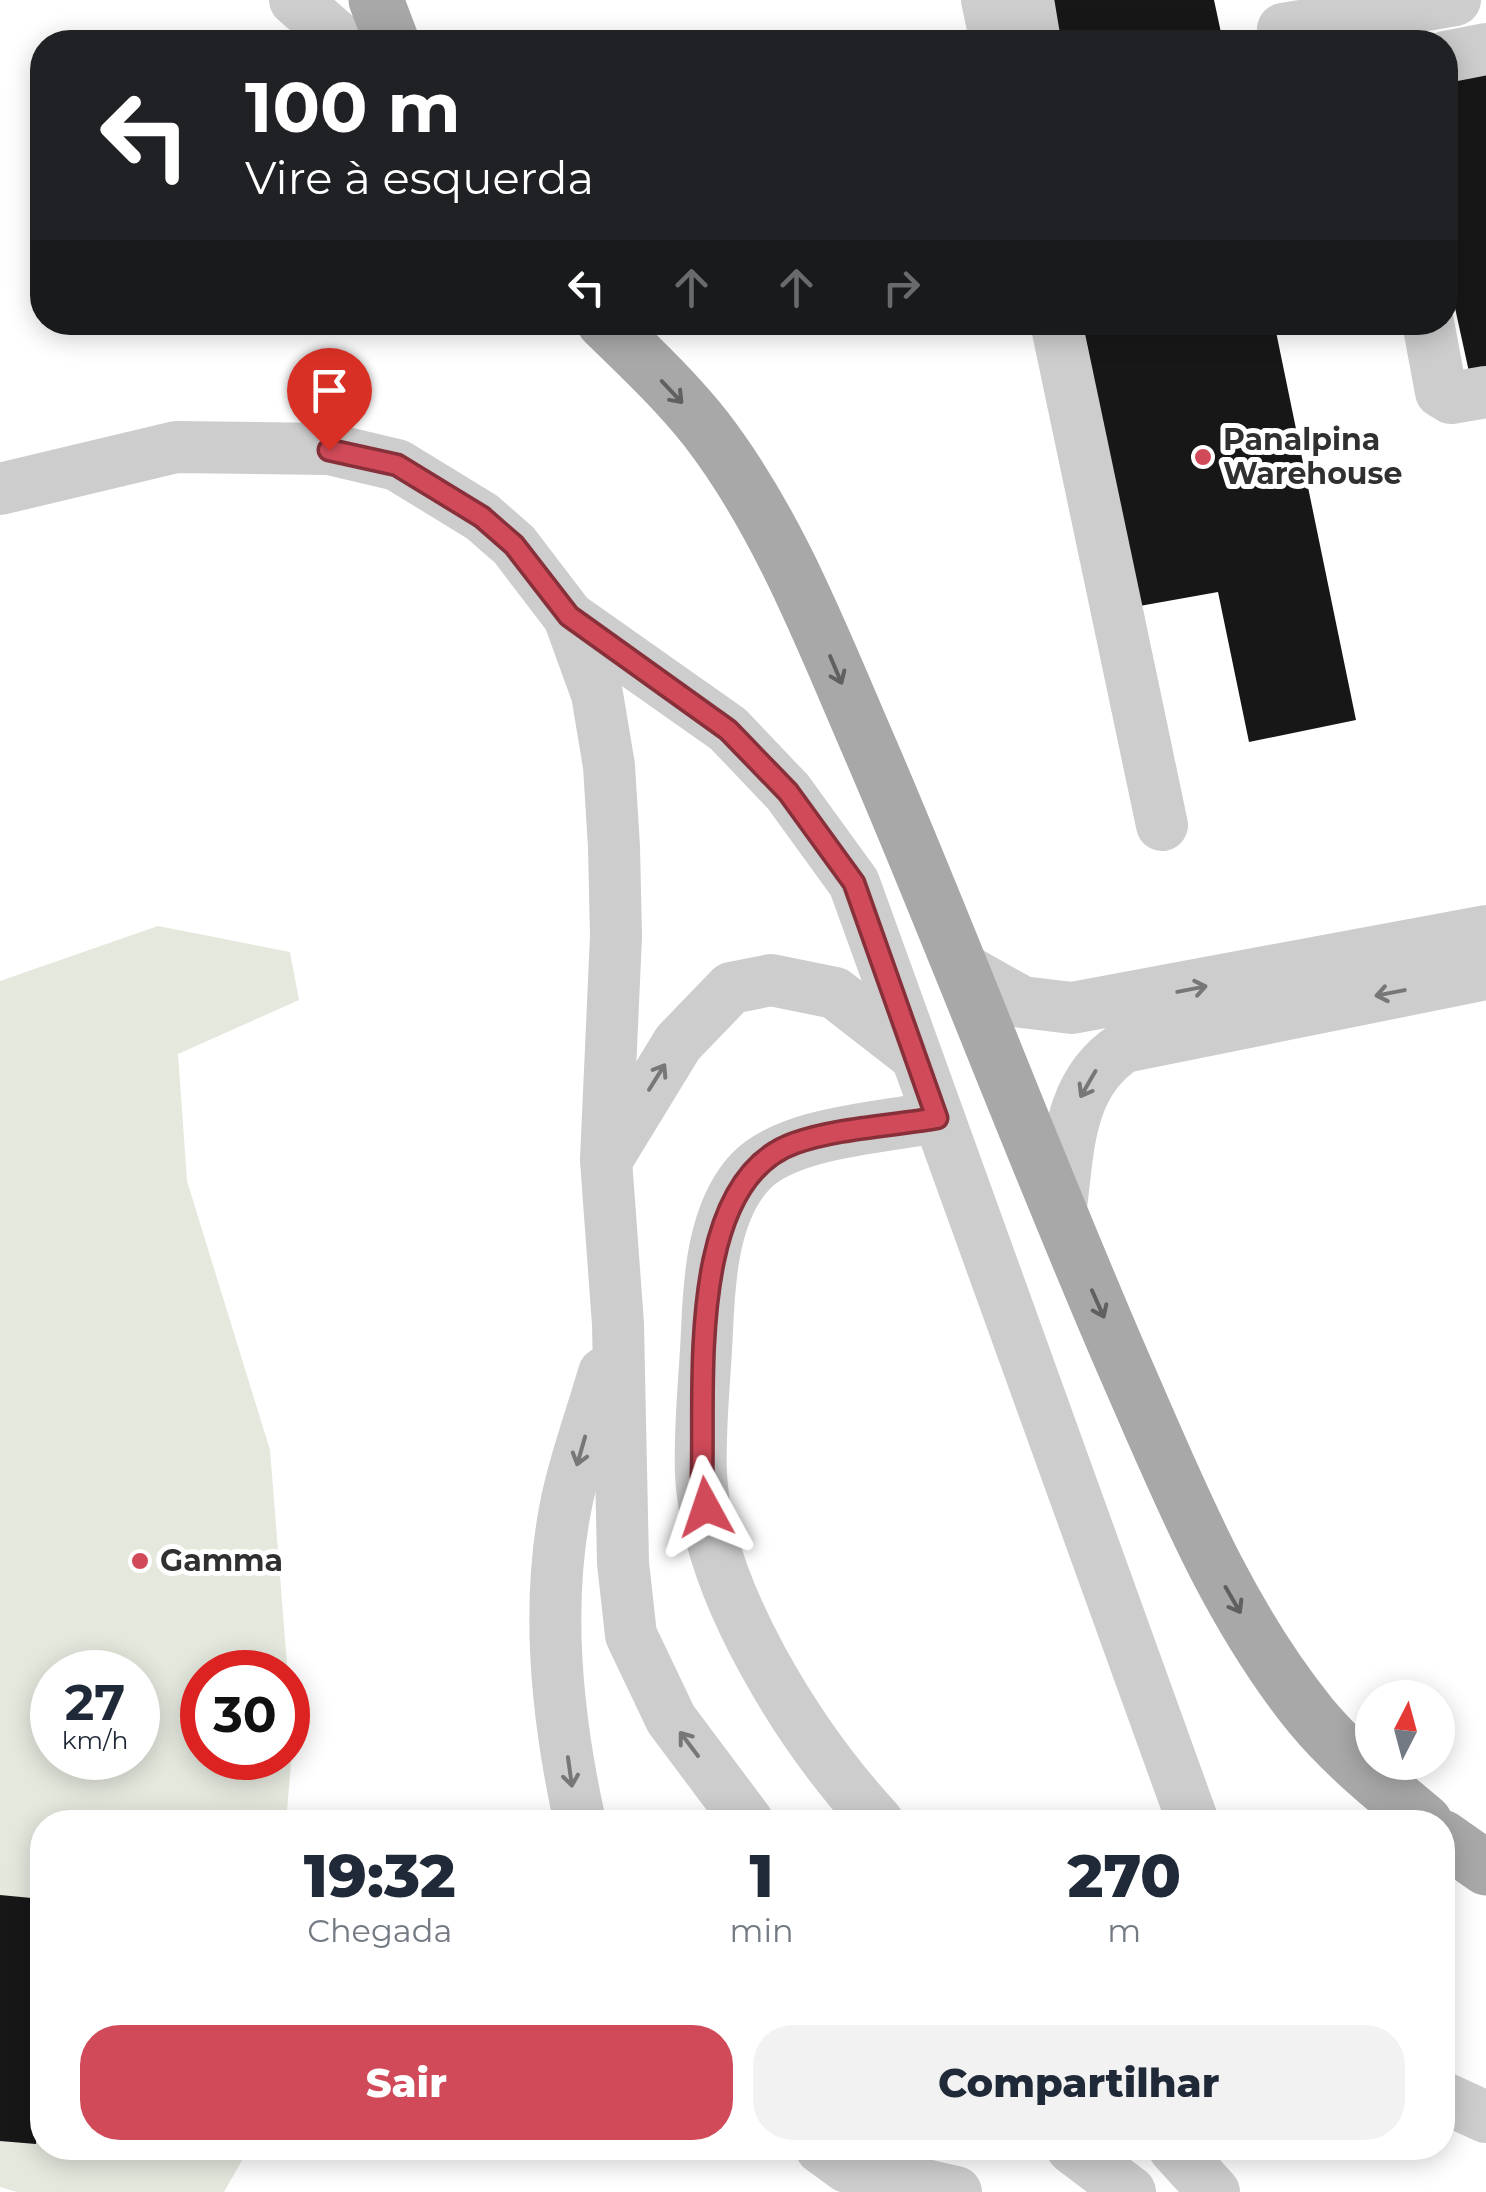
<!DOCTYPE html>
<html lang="pt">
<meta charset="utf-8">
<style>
body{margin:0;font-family:Montserrat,sans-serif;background:#f2f2f3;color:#1f2937;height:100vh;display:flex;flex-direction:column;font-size:38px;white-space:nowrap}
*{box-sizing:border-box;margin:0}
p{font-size:32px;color:#747a83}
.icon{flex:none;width:55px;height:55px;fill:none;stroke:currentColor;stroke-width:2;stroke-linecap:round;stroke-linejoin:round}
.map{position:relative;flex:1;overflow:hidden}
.details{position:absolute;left:30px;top:1810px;width:1425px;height:350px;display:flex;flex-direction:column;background:#fff;border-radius:40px;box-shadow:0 5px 25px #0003}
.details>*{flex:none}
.top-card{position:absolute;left:30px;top:30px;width:1428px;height:305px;border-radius:40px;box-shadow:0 5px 25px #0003;background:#202124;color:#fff;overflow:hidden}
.needle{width:65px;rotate:6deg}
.fabs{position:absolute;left:1355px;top:1680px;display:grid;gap:20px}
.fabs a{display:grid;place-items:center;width:100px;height:100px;border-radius:50%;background:#fff;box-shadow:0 5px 25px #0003;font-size:50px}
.speed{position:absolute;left:30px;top:1650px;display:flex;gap:20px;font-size:50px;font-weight:700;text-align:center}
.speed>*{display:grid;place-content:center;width:130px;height:130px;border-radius:50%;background:#fff;box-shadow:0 5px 25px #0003;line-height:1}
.speed small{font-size:25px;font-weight:400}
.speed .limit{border:15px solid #d22;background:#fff;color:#111}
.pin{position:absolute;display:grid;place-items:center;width:85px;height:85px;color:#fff;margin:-102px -42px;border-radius:50% 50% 50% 0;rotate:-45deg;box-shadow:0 0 10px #0007}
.pin .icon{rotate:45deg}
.me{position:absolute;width:110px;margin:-55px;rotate:355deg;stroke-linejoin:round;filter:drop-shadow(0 0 8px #0008)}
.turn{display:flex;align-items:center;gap:35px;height:210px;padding:0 50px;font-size:45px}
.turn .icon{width:130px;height:130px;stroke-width:2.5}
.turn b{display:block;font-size:70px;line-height:85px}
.lanes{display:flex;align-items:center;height:95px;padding:0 50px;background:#0003;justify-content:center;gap:50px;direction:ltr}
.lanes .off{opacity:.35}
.eta{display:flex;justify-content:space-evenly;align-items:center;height:170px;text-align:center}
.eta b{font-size:60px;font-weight:800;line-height:70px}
.primary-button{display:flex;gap:20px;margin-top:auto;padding:20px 50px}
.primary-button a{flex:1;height:115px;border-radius:40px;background:#d04a59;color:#fff;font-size:40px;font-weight:800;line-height:115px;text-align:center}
.primary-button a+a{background:#f2f2f3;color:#1f2937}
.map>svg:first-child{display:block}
</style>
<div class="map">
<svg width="1486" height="2192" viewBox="0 0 1486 2192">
<rect width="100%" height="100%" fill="#fff"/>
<!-- green -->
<path fill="#e4e8dd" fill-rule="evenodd" d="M158,926l132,26 9,48 -121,54 9,127 83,269 23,290 -7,82h-244v326h207l-25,44h-207l-17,-5v-1206zM52,1672h86v86h-86zM202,1672h86v86h-86z"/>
<!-- building -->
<g fill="#171717">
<path d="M1032,0h182l9,42h-184z"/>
<path d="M1486,69v299l-17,4 -24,-110v-184z"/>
<path d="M1077,322h197l82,398 -107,22 -31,-150 -84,15z"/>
<path d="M0,1895l42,4v172l-6,73 -36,-3z"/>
</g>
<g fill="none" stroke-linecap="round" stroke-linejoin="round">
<!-- minor -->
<g stroke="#cdcdcd" stroke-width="52">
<path d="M295,0l48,42"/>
<path d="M987,0l9,42"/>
<path d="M1028,0l7,42"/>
<path d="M1283,29l172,-29"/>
<path d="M1445,57l41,-8"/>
<path d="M1056,322l106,503"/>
<path d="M1428,322l13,70 10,6 35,-6"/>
<path d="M0,489l176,-42 153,2 68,16 85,52 32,28 55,72 159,112 60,63 66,91 339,939"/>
<path d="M569,617l28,77 12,72 5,81 2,89 -10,224 12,164 5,239 8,72 40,84 77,103"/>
<path d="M965,970l57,32 50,6 414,-77"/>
<path d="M609,1156l69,-113 53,-55 40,-8 64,13 81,63"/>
<path d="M1060,1214c9,-63 6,-129 64,-167l362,-73"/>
<path d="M580,1822c-23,-103 -35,-218 -13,-322 9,-43 25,-85 37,-127"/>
<path d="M878,1822c-78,-85 -170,-229 -177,-347 -2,-47 4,-97 6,-144 2,-51 6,-119 43,-159 37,-40 134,-45 187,-55"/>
<path d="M1442,2097l44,20"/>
<path d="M821,2148l26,19 109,25"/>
<path d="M1072,2148l58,44"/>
<path d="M1174,2148l40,44"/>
</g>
<!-- major -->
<g stroke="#a8a8a8" stroke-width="55">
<path d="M376,0l16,42"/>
<path d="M604,322c35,34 72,69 102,107 74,96 118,214 166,324 88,205 166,415 255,619 52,119 101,242 184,344 33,40 75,73 114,106"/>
<path d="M1442,1837l44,31"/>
</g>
</g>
<!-- one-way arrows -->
<defs><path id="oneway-shaft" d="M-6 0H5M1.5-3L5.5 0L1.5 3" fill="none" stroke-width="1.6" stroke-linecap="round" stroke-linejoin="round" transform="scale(2.5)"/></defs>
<g stroke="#606060">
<use href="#oneway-shaft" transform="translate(672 392) rotate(47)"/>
<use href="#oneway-shaft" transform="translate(836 670) rotate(67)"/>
<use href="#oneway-shaft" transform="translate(1098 1304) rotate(66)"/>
<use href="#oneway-shaft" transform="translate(1233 1600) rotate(60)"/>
</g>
<g stroke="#777">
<use href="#oneway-shaft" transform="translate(1192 989) rotate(-11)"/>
<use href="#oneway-shaft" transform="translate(1390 993) rotate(169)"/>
<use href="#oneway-shaft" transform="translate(657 1077) rotate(-58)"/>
<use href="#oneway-shaft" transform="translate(1088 1084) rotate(120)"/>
<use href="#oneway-shaft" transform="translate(581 1451) rotate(106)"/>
<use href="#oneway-shaft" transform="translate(689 1744) rotate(-127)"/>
<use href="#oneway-shaft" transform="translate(570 1772) rotate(82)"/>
</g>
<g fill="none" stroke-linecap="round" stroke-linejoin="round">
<!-- route casing -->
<g stroke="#87303a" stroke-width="25">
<path id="route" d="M329,450l68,15 85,52 32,28 55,71 159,114 60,62 66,91 83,235c-46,8 -99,10 -142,25 -109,38 -90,240 -93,333l4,31"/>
</g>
<!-- route -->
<use href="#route" stroke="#d04a59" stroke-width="18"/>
</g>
<!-- markers -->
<g fill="#d04a59" stroke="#fff" stroke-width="4">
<circle cx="1203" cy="457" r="10"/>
<circle cx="140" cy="1561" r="10"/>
</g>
<g text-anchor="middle" stroke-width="10" stroke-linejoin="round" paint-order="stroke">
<!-- poi labels -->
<g font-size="30" font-weight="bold" fill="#303030" stroke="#fff" text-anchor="start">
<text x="1223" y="450">Panalpina<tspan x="1223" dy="34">Warehouse</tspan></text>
<text x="160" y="1571">Gamma</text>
</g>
</g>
</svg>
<div class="fabs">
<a><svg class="needle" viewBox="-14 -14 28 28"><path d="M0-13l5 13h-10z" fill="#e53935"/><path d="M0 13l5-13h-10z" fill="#747a83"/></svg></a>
</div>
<div class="speed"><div>27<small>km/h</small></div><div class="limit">30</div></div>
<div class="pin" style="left:329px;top:450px;background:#d93025"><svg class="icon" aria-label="arrive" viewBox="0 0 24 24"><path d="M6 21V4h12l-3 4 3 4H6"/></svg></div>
<svg class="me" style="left:706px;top:1507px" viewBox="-20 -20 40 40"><path d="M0-17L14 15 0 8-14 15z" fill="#d04a59" stroke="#fff" stroke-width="4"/></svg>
<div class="top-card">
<div class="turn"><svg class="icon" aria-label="left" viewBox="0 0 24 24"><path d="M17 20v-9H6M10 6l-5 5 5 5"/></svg><div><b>100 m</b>Vire à esquerda</div></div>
<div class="lanes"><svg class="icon" aria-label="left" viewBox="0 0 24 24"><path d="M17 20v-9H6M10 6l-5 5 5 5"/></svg><svg class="icon off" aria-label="ahead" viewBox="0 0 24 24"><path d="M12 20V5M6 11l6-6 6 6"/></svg><svg class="icon off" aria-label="ahead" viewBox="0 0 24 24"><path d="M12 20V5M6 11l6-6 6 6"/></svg><svg class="icon off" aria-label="right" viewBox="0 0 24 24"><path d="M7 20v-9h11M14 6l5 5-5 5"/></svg></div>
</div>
<section class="details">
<div class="eta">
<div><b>19:32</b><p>Chegada</p></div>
<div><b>1</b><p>min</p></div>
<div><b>270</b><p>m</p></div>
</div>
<div class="primary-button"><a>Sair</a><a>Compartilhar</a></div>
</section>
</div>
